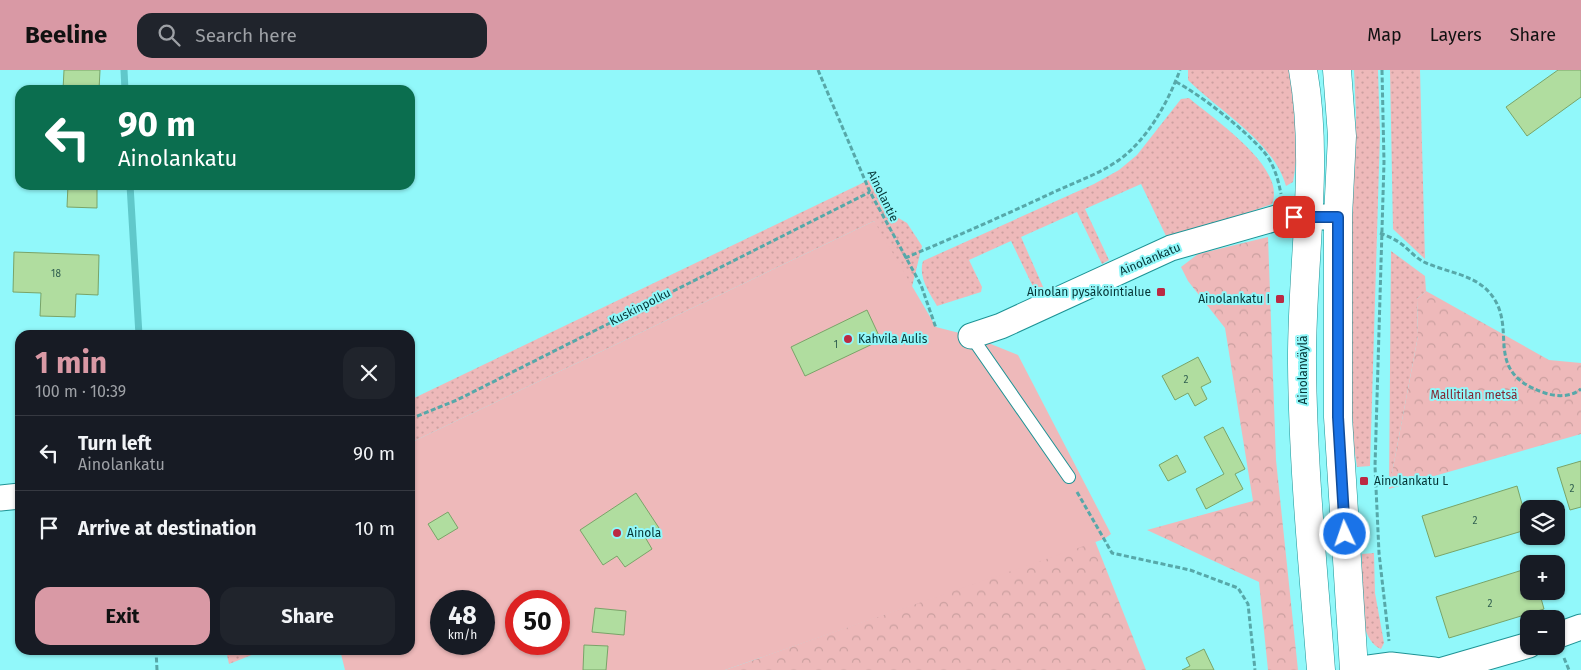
<!DOCTYPE html>
<meta charset="utf-8">
<style>
body{margin:0;font-family:"Fira Sans",sans-serif;background:#20242c;color:#f1f3f6;height:100vh;display:flex;flex-direction:column;font-size:19px;white-space:nowrap}
*{box-sizing:border-box;margin:0}
p{font-size:16px;color:#9ea1a6}
.icon{flex:none;width:28px;height:28px;fill:none;stroke:currentColor;stroke-width:2;stroke-linecap:round;stroke-linejoin:round}
.map{position:relative;flex:1;overflow:hidden}
.side{position:absolute;left:15px;top:260px;width:400px;height:325px;display:flex;flex-direction:column;background:#171b24;border-radius:15px;box-shadow:0 1px 4px #0004}
.side>*{flex:none}
.hud{position:absolute;left:15px;top:15px;width:400px;height:105px;border-radius:15px;box-shadow:0 1px 4px #0004;background:#0b6e4f;color:#fff;overflow:hidden}
.tools{position:absolute;left:1520px;top:430px;display:grid;gap:10px}
.tools a{display:grid;place-items:center;width:45px;height:45px;border-radius:10px;background:#171b24;box-shadow:0 1px 4px #0004;font-size:25px}
.speed{position:absolute;left:430px;top:520px;display:flex;gap:10px;font-size:25px;font-weight:700;text-align:center}
.speed>*{display:grid;place-content:center;width:65px;height:65px;border-radius:50%;background:#171b24;box-shadow:0 1px 4px #0004;line-height:1}
.speed small{font-size:12px;font-weight:400}
.speed .limit{border:8px solid #d22;background:#fff;color:#111}
.pin{position:absolute;display:grid;place-items:center;width:42px;height:42px;color:#fff;margin:-21px;border-radius:10px;box-shadow:0 2px 8px #0006}
.me{position:absolute;width:55px;margin:-28px;rotate:357deg;stroke-linejoin:round;filter:drop-shadow(0 0 4px #0008)}
.turn{display:flex;align-items:center;gap:18px;height:105px;padding:0 20px;font-size:22px}
.turn .icon{width:65px;height:65px;stroke-width:2.5}
.turn b{display:block;font-size:35px;line-height:42px}
.round{display:grid;place-items:center;flex:none;width:52px;height:52px;border-radius:15px;background:#20242c}
.head{display:flex;align-items:center;justify-content:space-between;height:85px;padding:0 20px}
h1{font-size:30px;font-weight:700;line-height:38px;color:#d999a5}
.action{display:flex;gap:10px;margin-top:auto;padding:10px 20px}
.action a{flex:1;height:58px;border-radius:15px;background:#d999a5;color:#111;font-size:20px;font-weight:700;line-height:58px;text-align:center}
.action a+a{background:#20242c;color:#f1f3f6}
ul{padding:0;list-style:none}
li{display:flex;align-items:center;gap:15px;height:75px;padding:0 20px;border-top:1px solid #363941}
li div{flex:1}
li b{display:block;font-size:19px}
li em{font-style:normal}
header{display:flex;align-items:center;gap:30px;box-sizing:border-box;height:70px;padding:0 25px;background:#d999a5;color:#111}
header strong{font-size:24px}
nav{display:flex;gap:28px;margin-inline-start:auto;font-size:18px}
.search{width:350px;height:45px;background:#20242c;display:flex;align-items:center;gap:12px;box-sizing:border-box;padding:0 18px;border-radius:15px;color:#9ea1a6;font-size:19px}
.map>svg:first-child{display:block}
</style>
<header>
<strong>Beeline</strong>
<div class="search"><svg class="icon" aria-label="search" viewBox="0 0 24 24"><circle cx="10" cy="10" r="6"/><path d="M15 15l6 6"/></svg>Search here</div>
<nav><a>Map</a><a>Layers</a><a>Share</a></nav>
</header>
<div class="map">
<svg width="1581" height="600" viewBox="0 0 1581 600">
<defs>
<pattern id="grass-dots" width="8" height="8" patternUnits="userSpaceOnUse" patternTransform="scale(1.25)"><rect width="8" height="8" fill="#eeb9ba"/><path d="M2 2h.1M6 6h.1" fill="none" stroke="#cba0a0" stroke-width="1.8" stroke-linecap="round"/></pattern>
<pattern id="forest-crowns" width="20" height="18" patternUnits="userSpaceOnUse" patternTransform="scale(1.25)"><rect width="20" height="18" fill="#eeb9ba"/><path d="M2 6a3 3 0 1 1 6 0M12 15a3 3 0 1 1 6 0" fill="none" stroke="#cba0a0"/></pattern>
</defs>
<rect width="100%" height="100%" fill="#91f8fa"/>
<!-- grass -->
<g fill="url(#grass-dots)">
<path d="M1188,0h103c7,35 9,76 2,112l-7,4c-12,-44 -67,-75 -98,-106z"/>
<path d="M1354,0h24l2,64 -10,332 -13,1 -10,-68 3,-136 6,-149z"/>
<path d="M1390,0h30l5,189 -32,-30z"/>
<path d="M1189,28c24,21 98,69 83,106l-87,31 -18,3 -26,-54 -56,25 24,51 -7,4 -25,-52 -56,25 23,52 -8,4 -25,-52 -42,19 13,27 -1,5 -44,14c-8,-14 -19,-29 -14,-45l171,-77 25,-14 18,-15 44,-56z"/>
<path d="M877,106l18,40 12,7 15,23 -15,61 -33,-86 -464,222v-43z"/>
<path d="M1391,181l34,25 1,15 -9,8 1,37 -29,153z"/>
<path d="M1374,483l1,40 9,50 -3,6c-27,-12 -19,-71 -19,-95z"/>
<path d="M226,580h38l-35,14z"/>
</g>
<!-- forest -->
<g fill="url(#forest-crowns)">
<path d="M1268,167l8,223 22,210h-30l-9,-88 -112,-52 106,-29 -28,-173 -37,-47 -7,-14 17,-13z"/>
<path d="M1426,221l123,69 32,3v71l-192,55 29,-153 -1,-37z"/>
<path d="M1095,471l51,129h-421z"/>
</g>
<!-- park -->
<path fill="#eeb9ba" fill-rule="evenodd" d="M874,151l62,106 35,9 47,19 93,179 -7,5 -379,131h-380l-5,-20h70v-207zM441,531h43v43h-43zM516,531h43v43h-43z"/>
<g fill="none" stroke-linecap="round" stroke-linejoin="round">
<!-- stream -->
<g stroke="#60c8ca" stroke-width="7">
<path d="M124,0l1,20"/>
<path d="M130,115l9,150"/>
</g>
</g>
<!-- building -->
<g fill="#b0dd9f" stroke="#79a468">
<path d="M64,0h36l-1,20h-36z"/>
<path d="M1558,0h23v27l-54,39 -21,-29z"/>
<path d="M68,115h29v23l-30,-1z"/>
<path d="M14,182l85,3 -1,40 -22,-1 -1,23 -35,-1 1,-23 -28,-1z"/>
<path d="M867,240l14,30 -76,36 -14,-29z"/>
<path d="M1198,287l13,25 -10,5 6,12 -12,7 -7,-13 -13,7 -13,-24z"/>
<path d="M1223,357l22,42 -10,5 8,15 -37,20 -10,-20 28,-15 -20,-37z"/>
<path d="M1177,385l9,17 -18,9 -9,-16z"/>
<path d="M1581,391v46l-11,3 -13,-42z"/>
<path d="M1517,416l12,43 -94,28 -13,-41z"/>
<path d="M636,423l23,35 -14,9 7,12 -27,18 -8,-11 -14,9 -23,-35z"/>
<path d="M448,442l10,16 -20,12 -10,-16z"/>
<path d="M1529,498v23h10l5,18 -95,29 -13,-41z"/>
<path d="M595,538l31,3 -2,24 -32,-3z"/>
<path d="M584,575l24,1 -2,24h-23z"/>
<path d="M1204,579l10,21h-32l8,-4 -4,-8z"/>
</g>
<g fill="none" stroke-linecap="round" stroke-linejoin="round">
<!-- lane casing -->
<g stroke="#1e9395" stroke-width="14">
<path id="lane" d="M971,266l98,141"/>
</g>
<!-- street casing -->
<g stroke="#1e9395" stroke-width="27">
<g id="street">
<path d="M971,266l30,-10 170,-78 109,-31h58"/>
<path d="M0,428l20,-2"/>
<path d="M1556,566l25,-9"/>
<path d="M1354,600l37,-5 43,5"/>
<path d="M1443,600l86,-25"/>
</g>
</g>
<!-- secondary casing -->
<g stroke="#1e9395" stroke-width="29">
<g id="secondary">
<path d="M1303,0c17,94 -2,199 -1,294 1,102 11,204 19,306"/>
<path d="M1337,0l5,66 -4,81v200l16,253"/>
</g>
</g>
<!-- path -->
<g stroke="#57a8a9" stroke-width="3" stroke-dasharray="5 2.5" stroke-linecap="butt">
<path d="M818,0l52,122 51,93 15,43"/>
<path d="M1382,0l2,92 -9,304 4,87 10,88"/>
<path d="M1176,12c25,13 69,48 88,70 10,12 14,27 17,42"/>
<path d="M1380,163c8,3 17,7 24,13 6,5 12,12 20,16 21,10 49,12 65,30 32,36 -10,79 56,101 12,4 26,4 36,-4"/>
<path d="M905,188c50,-21 100,-43 149,-66 22,-10 45,-18 65,-32 29,-21 49,-58 61,-90"/>
<path d="M410,349l47,-19 413,-208"/>
<path d="M1077,422l35,61 78,17 48,18 10,16 7,66"/>
<path d="M156,580l1,20"/>
<path d="M1564,588l5,12"/>
</g>
<!-- lane -->
<use href="#lane" stroke="#fff" stroke-width="12"/>
<!-- street -->
<use href="#street" stroke="#fff" stroke-width="25"/>
<!-- secondary -->
<use href="#secondary" stroke="#fff" stroke-width="28"/>
</g>
<g fill="none" stroke-linecap="round" stroke-linejoin="round">
<!-- route casing -->
<g stroke="#114b97" stroke-width="12">
<path id="route" d="M1294,147h44v200l7,117"/>
</g>
<!-- route -->
<use href="#route" stroke="#1a73e8" stroke-width="9"/>
</g>
<!-- markers -->
<g fill="#bb2a43" stroke="#91f8fa" stroke-width="2">
<rect x="1156" y="217" width="10" height="10" rx="2.5"/>
<rect x="1275" y="224" width="10" height="10" rx="2.5"/>
<circle cx="848" cy="269" r="5"/>
<rect x="1359" y="406" width="10" height="10" rx="2.5"/>
<circle cx="617" cy="463" r="5"/>
</g>
<g text-anchor="middle" stroke-width="4" stroke-linejoin="round" paint-order="stroke">
<!-- number labels -->
<g font-size="10" fill="#305f50">
<text x="56" y="207">18</text>
<text x="836" y="278">1</text>
<text x="1186" y="313">2</text>
<text x="1572" y="422">2</text>
<text x="1475" y="454">2</text>
<text x="1490" y="537">2</text>
</g>
<!-- street labels -->
<g font-size="12" fill="#053536" stroke="#91f8fa">
<text transform="translate(883 126) rotate(64)" y="4">Ainolantie</text>
<text transform="translate(1150 189) rotate(-23)" y="4">Ainolankatu</text>
<text transform="translate(640 237) rotate(-27)" y="4">Kuskinpolku</text>
<text transform="translate(1303 300) rotate(-90)" y="4">Ainolanväylä</text>
</g>
<!-- poi labels -->
<g font-size="12" fill="#053536" stroke="#91f8fa" text-anchor="start">
<text x="1151" y="226" text-anchor="end">Ainolan pysäköintialue</text>
<text x="1270" y="233" text-anchor="end">Ainolankatu I</text>
<text x="858" y="273">Kahvila Aulis</text>
<text x="1374" y="415">Ainolankatu L</text>
<text x="627" y="467">Ainola</text>
</g>
<!-- park labels -->
<g font-size="12" fill="#832733" stroke="#91f8fa">
<text x="1474" y="329">Mallitilan metsä</text>
</g>
</g>
</svg>
<div class="tools">
<a><svg class="icon" aria-label="layers" viewBox="0 0 24 24"><path d="M12 4l9 5-9 5-9-5zM3 14l9 5 9-5"/></svg></a>
<a>+</a>
<a>−</a>
</div>
<div class="speed"><div>48<small>km/h</small></div><div class="limit">50</div></div>
<div class="pin" style="left:1294px;top:147px;background:#d93025"><svg class="icon" aria-label="arrive" viewBox="0 0 24 24"><path d="M6 21V4h12l-3 4 3 4H6"/></svg></div>
<svg class="me" style="left:1345px;top:464px" viewBox="-20 -20 40 40"><circle r="17" fill="#1a73e8" stroke="#fff" stroke-width="3"/><path d="M0-11L8 9 0 5-8 9z" fill="#fff"/></svg>
<div class="hud">
<div class="turn"><svg class="icon" aria-label="left" viewBox="0 0 24 24"><path d="M17 20v-9H6M10 6l-5 5 5 5"/></svg><div><b>90 m</b>Ainolankatu</div></div>
</div>
<section class="side">
<div class="head"><div><h1>1 min</h1><p>100 m · 10:39</p></div><a class="round"><svg class="icon" aria-label="close" viewBox="0 0 24 24"><path d="M6 6l12 12M18 6L6 18"/></svg></a></div>
<ul>
<li><svg class="icon" aria-label="left" viewBox="0 0 24 24"><path d="M17 20v-9H6M10 6l-5 5 5 5"/></svg><div><b>Turn left</b><p>Ainolankatu</p></div><em>90 m</em></li>
<li><svg class="icon" aria-label="arrive" viewBox="0 0 24 24"><path d="M6 21V4h12l-3 4 3 4H6"/></svg><div><b>Arrive at destination</b></div><em>10 m</em></li>
</ul>
<div class="action"><a>Exit</a><a>Share</a></div>
</section>
</div>
